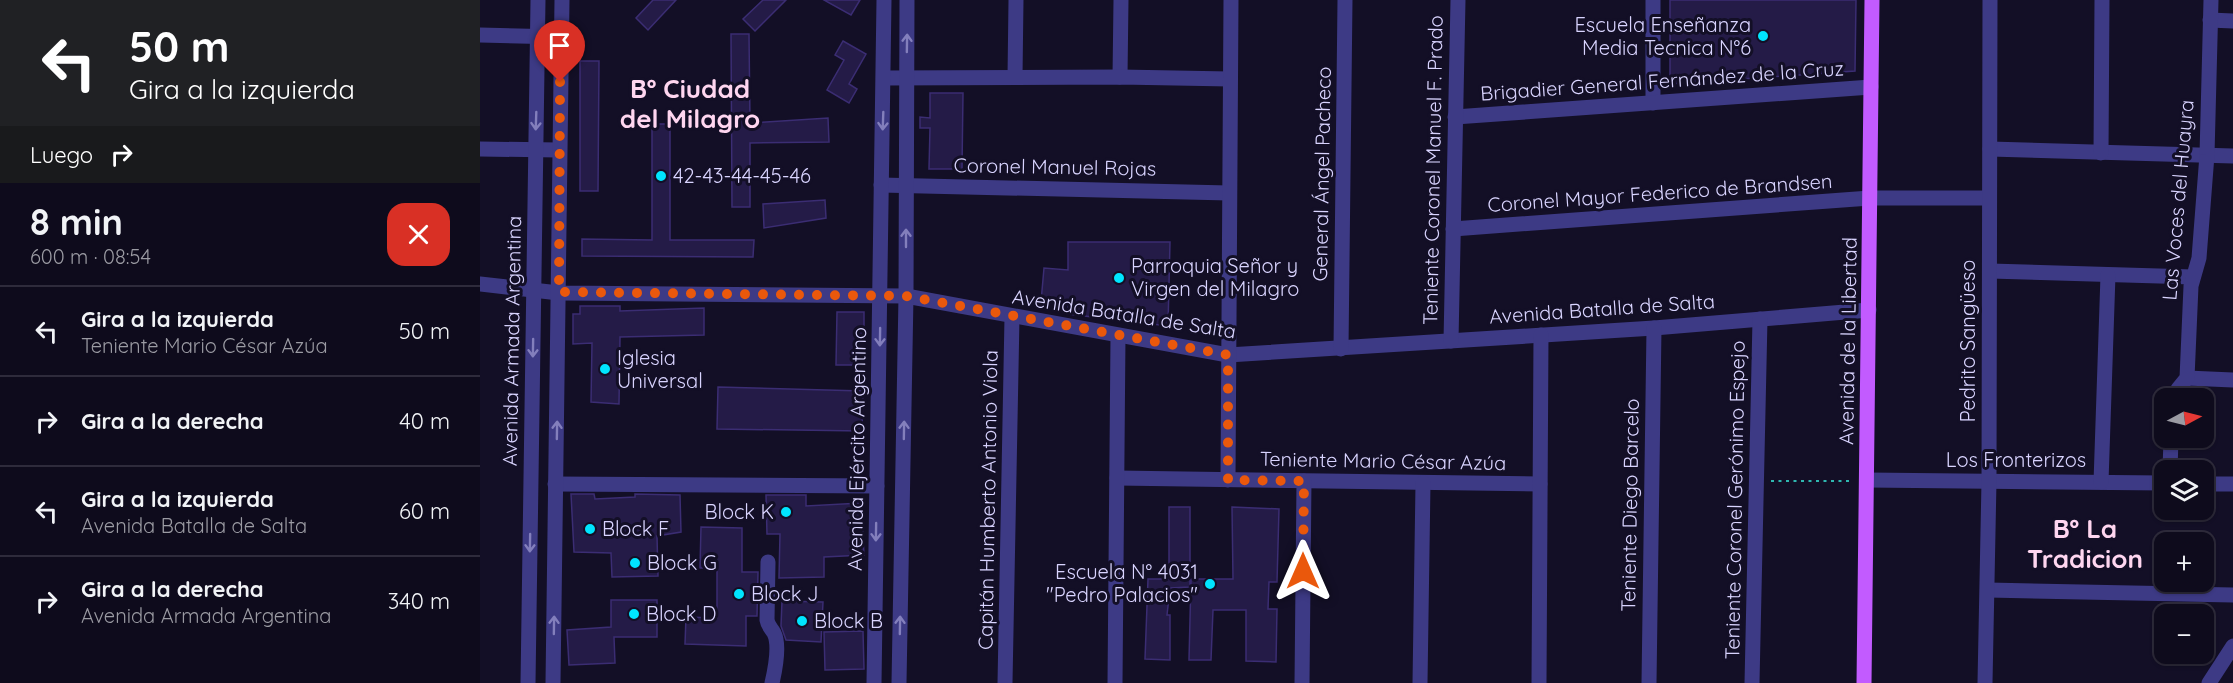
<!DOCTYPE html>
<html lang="es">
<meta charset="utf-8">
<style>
body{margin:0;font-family:Quicksand,sans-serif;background:#1c1929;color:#f1f3f6;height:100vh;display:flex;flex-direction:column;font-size:22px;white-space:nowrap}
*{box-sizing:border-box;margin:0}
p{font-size:20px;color:#9b9ba3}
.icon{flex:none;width:33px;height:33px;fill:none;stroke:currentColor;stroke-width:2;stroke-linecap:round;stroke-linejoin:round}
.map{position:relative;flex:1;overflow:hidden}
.panel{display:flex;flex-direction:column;background:#0e0b1c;width:480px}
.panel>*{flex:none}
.banner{background:#202124;color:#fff;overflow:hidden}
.needle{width:39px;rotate:83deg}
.controls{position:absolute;left:1674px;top:388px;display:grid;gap:12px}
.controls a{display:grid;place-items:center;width:60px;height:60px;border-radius:12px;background:#0e0b1c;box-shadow:0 2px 4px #0004,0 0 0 2px #2e2b3b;font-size:30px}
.pin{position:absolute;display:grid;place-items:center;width:51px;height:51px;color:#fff;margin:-62px -26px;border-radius:50% 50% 50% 0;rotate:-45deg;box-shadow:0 0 6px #0007}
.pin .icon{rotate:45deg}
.me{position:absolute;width:66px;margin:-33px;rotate:0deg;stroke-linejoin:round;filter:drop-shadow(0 0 4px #0008)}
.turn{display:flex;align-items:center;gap:21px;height:126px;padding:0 30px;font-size:27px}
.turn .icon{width:78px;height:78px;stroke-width:2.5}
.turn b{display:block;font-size:42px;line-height:51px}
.then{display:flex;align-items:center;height:57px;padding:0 30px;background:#0003;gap:12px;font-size:22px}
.round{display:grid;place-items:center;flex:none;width:63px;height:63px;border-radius:18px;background:#1c1929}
.headline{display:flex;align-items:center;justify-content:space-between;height:102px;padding:0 30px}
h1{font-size:36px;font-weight:700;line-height:45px}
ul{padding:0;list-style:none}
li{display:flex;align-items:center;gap:18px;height:90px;padding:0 30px;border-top:2px solid #2e2b3b}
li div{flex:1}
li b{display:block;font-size:22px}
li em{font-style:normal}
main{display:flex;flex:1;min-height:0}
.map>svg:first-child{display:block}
</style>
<main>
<section class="panel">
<div class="banner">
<div class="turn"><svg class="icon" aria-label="left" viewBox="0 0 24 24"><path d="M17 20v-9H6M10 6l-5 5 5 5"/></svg><div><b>50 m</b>Gira a la izquierda</div></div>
<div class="then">Luego<svg class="icon" aria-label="right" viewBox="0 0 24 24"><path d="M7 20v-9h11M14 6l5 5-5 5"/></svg></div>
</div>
<div class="headline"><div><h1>8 min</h1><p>600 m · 08:54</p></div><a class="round" style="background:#d93025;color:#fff"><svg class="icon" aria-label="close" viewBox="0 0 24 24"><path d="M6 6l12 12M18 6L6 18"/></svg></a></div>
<ul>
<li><svg class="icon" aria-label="left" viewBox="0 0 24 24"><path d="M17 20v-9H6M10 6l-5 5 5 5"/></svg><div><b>Gira a la izquierda</b><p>Teniente Mario César Azúa</p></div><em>50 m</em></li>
<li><svg class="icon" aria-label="right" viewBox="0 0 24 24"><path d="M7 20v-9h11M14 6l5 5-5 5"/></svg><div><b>Gira a la derecha</b></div><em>40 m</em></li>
<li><svg class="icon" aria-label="left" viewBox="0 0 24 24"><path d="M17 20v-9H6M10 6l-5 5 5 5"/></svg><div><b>Gira a la izquierda</b><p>Avenida Batalla de Salta</p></div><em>60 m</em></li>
<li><svg class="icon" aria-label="right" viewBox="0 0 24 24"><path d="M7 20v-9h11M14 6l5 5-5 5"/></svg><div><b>Gira a la derecha</b><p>Avenida Armada Argentina</p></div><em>340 m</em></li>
</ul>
</section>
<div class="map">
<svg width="1753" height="683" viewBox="0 0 1753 683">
<rect width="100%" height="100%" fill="#130f26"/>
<!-- building -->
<g fill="#241b47" stroke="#3b2d73" stroke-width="1.5">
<path d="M173,0h23l-28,30 -12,-12z"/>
<path d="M283,0h23l-31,31 -12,-12z"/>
<path d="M344,0h36l-9,15z"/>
<path d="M1190,0h186l-1,71 -185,13z"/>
<path d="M251,34h18l1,89 78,-5 1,24 -79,1v64h-18z"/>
<path d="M363,41l23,13 -17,30 8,5 -8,14 -22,-13 17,-30 -9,-5z"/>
<path d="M100,61h19l-1,130h-18z"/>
<path d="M450,93h33l-1,76h-33l1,-41h-10v-11l10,1z"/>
<path d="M172,124h18v116h84l-1,17 -171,-1v-17l70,1z"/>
<path d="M345,200l1,18 -62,10 -1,-24z"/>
<path d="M588,242h102l-2,84 -100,-12v-10l-27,-2 3,-34 24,2z"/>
<path d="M100,306h40v5l84,-3v27l-84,2 -1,67 -28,-2 1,-59 -19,1v-30h7z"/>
<path d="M357,312h27v53h-28z"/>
<path d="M238,387l145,4 -1,40 -145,-2z"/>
<path d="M91,494h23l1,5 40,-2v-3l45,1 1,37 -24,4 1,40 -46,1 -1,-24 -37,-1z"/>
<path d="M286,495h40v11l55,-3 3,52 -40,2v20l-45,1 1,-44h-13z"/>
<path d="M689,507h21v80l-20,1 -3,27h3v45l-25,-1 3,-80h21z"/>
<path d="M752,507l47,2 -2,73h-8l-1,27h9l-1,53 -30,-1v-51h-33l-2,50h-22l2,-81h42z"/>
<path d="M221,527l41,1v44h16l-1,44h-11v30l-61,-2 1,-27 31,1v-50h-17z"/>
<path d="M131,600h46v37h-43l1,26 -46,2 -2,-35 44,-3z"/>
<path d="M302,601l41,1 -2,40 -35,-2 -5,-14z"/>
<path d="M383,631l1,38 -39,1 -1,-38z"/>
</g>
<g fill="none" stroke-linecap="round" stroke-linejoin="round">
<!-- path -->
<path stroke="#2fb8b0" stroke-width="2" stroke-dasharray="3 4.5" stroke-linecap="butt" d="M1291,481h81"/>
<!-- minor -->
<g stroke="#3d3a85" stroke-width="15">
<path d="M1730,20l23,1"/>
<path d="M0,35l81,2"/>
<path d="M535,77l1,-77"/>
<path d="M640,77l1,-77"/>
<path d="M404,78l236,-1 110,2"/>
<path d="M1173,103v-103"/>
<path d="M975,117l416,-30"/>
<path d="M0,149l79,1"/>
<path d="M1510,149l243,7"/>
<path d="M1621,153l1,-153"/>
<path d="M401,185l348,8"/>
<path d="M973,229l417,-31h119"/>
<path d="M1510,271l203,6"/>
<path d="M0,284l79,9 347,3 322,59 426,-27 215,-18"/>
<path d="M971,341l7,-341"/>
<path d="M861,349l4,-349"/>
<path d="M1707,378l46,2"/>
<path d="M1693,399l5,-10 9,-11 4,-92 8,-28 8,-103 4,-155"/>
<path d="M1690,471l1,-33"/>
<path d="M637,478l423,6"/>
<path d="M748,480l3,-480"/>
<path d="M1387,480l297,3"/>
<path d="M1621,482l7,-207"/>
<path d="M75,484l322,2"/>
<path d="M1724,484h29"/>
<path d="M288,562l-1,58c1,6 4,8 7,13 6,12 1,37 -2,50"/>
<path d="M1508,590l245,5"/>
<path d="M48,683l10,-683"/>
<path d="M73,683l9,-683"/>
<path d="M394,683l10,-683"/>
<path d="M419,683l7,-387 1,-296"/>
<path d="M525,683l7,-366"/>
<path d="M635,683l3,-347"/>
<path d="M822,683l2,-202"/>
<path d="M940,683l3,-200"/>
<path d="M1059,683l2,-348"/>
<path d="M1169,683l5,-355"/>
<path d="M1272,683l8,-364"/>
<path d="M1505,683l4,-202 1,-481"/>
<path d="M1729,683l24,-37"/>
</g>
<!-- major -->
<path stroke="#c25bff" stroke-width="15" d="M1384,683l8,-683"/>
</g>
<!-- one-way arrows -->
<defs><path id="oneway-shaft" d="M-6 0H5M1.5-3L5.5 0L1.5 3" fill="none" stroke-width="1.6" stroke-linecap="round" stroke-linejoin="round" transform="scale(1.5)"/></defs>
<g stroke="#837fbc">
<use href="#oneway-shaft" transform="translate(427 43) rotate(-89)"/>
<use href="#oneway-shaft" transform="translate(56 121) rotate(92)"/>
<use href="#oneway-shaft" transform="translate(403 121) rotate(92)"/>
<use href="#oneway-shaft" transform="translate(426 238) rotate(-90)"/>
<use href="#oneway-shaft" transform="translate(400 337) rotate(91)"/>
<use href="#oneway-shaft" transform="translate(53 348) rotate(91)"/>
<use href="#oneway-shaft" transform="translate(77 430) rotate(-89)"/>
<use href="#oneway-shaft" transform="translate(424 430) rotate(-89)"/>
<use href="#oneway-shaft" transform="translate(396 532) rotate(91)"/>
<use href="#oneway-shaft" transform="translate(50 543) rotate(91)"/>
<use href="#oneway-shaft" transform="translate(74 625) rotate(-89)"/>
<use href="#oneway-shaft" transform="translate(420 625) rotate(-89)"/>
</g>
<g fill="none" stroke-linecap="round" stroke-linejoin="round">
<!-- route -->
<path stroke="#ea580c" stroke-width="10" stroke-dasharray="0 18" d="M80,82l-1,210 347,4 322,59v125l76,1 -1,90"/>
</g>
<!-- markers -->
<g fill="#00e5ff" stroke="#130f26" stroke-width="2">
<circle cx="1283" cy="36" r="6"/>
<circle cx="181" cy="176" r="6"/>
<circle cx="639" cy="278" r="6"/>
<circle cx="125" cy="369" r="6"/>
<circle cx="306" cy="512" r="6"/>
<circle cx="110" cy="529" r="6"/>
<circle cx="155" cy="563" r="6"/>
<circle cx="730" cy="584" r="6"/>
<circle cx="259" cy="594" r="6"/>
<circle cx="154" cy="614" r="6"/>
<circle cx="322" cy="621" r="6"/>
</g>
<g text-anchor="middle" stroke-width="6" stroke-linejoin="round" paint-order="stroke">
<!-- poi labels -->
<g font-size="20" fill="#d9d4ff" stroke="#130f26" text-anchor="start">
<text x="1271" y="32" text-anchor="end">Escuela Enseñanza<tspan x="1271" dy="23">Media Tecnica N°6</tspan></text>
<text x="193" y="183">42-43-44-45-46</text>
<text x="651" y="273">Parroquia Señor y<tspan x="651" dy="23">Virgen del Milagro</tspan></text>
<text x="137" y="365">Iglesia<tspan x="137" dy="23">Universal</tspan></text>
<text x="294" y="519" text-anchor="end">Block K</text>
<text x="122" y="536">Block F</text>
<text x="167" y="570">Block G</text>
<text x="718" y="579" text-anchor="end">Escuela N° 4031<tspan x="718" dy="23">"Pedro Palacios"</tspan></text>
<text x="271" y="601">Block J</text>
<text x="166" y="621">Block D</text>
<text x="334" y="628">Block B</text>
</g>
<!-- street labels -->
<g font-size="20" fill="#d9d4ff" stroke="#130f26">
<text transform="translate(1182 81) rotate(-4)" y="7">Brigadier General Fernández de la Cruz</text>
<text transform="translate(575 167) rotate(1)" y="7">Coronel Manuel Rojas</text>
<text transform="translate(953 170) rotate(-89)" y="7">Teniente Coronel Manuel F. Prado</text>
<text transform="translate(842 174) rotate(-89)" y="7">General Ángel Pacheco</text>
<text transform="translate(1180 193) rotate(-4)" y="7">Coronel Mayor Federico de Brandsen</text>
<text transform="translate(1698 200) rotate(-85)" y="7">Las Voces del Huayra</text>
<text transform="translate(1122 309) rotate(-4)" y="7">Avenida Batalla de Salta</text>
<text transform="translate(644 314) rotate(9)" y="7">Avenida Batalla de Salta</text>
<text transform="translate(32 341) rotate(-89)" y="7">Avenida Armada Argentina</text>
<text transform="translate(1368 341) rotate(-89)" y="7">Avenida de la Libertad</text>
<text transform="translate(1488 341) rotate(-90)" y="7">Pedrito Sangüeso</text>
<text transform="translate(377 449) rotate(-89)" y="7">Avenida Ejército Argentino</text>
<text x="1536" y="467">Los Fronterizos</text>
<text transform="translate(903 461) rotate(1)" y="7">Teniente Mario César Azúa</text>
<text transform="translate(508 500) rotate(-89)" y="7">Capitán Humberto Antonio Viola</text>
<text transform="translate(1255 500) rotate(-89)" y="7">Teniente Coronel Gerónimo Espejo</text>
<text transform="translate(1150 505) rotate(-89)" y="7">Teniente Diego Barcelo</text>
</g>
<!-- district labels -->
<g font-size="26" font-weight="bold" fill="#ffd6f0" stroke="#130f26">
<text x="210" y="98">Bº Ciudad<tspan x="210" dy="30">del Milagro</tspan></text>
<text x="1605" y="538">Bº La<tspan x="1605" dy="30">Tradicion</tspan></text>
</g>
</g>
</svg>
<div class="controls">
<a><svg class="needle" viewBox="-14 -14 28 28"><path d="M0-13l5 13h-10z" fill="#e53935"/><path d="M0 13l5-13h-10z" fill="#9b9ba3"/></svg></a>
<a><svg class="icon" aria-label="layers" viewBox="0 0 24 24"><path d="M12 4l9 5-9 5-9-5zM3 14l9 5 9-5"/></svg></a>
<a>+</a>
<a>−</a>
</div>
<div class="pin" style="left:80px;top:82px;background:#d93025"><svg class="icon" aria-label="arrive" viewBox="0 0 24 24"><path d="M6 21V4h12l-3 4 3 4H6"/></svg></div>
<svg class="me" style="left:823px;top:571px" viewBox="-20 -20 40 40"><path d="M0-17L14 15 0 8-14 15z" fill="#ea580c" stroke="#fff" stroke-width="4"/></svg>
</div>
</main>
